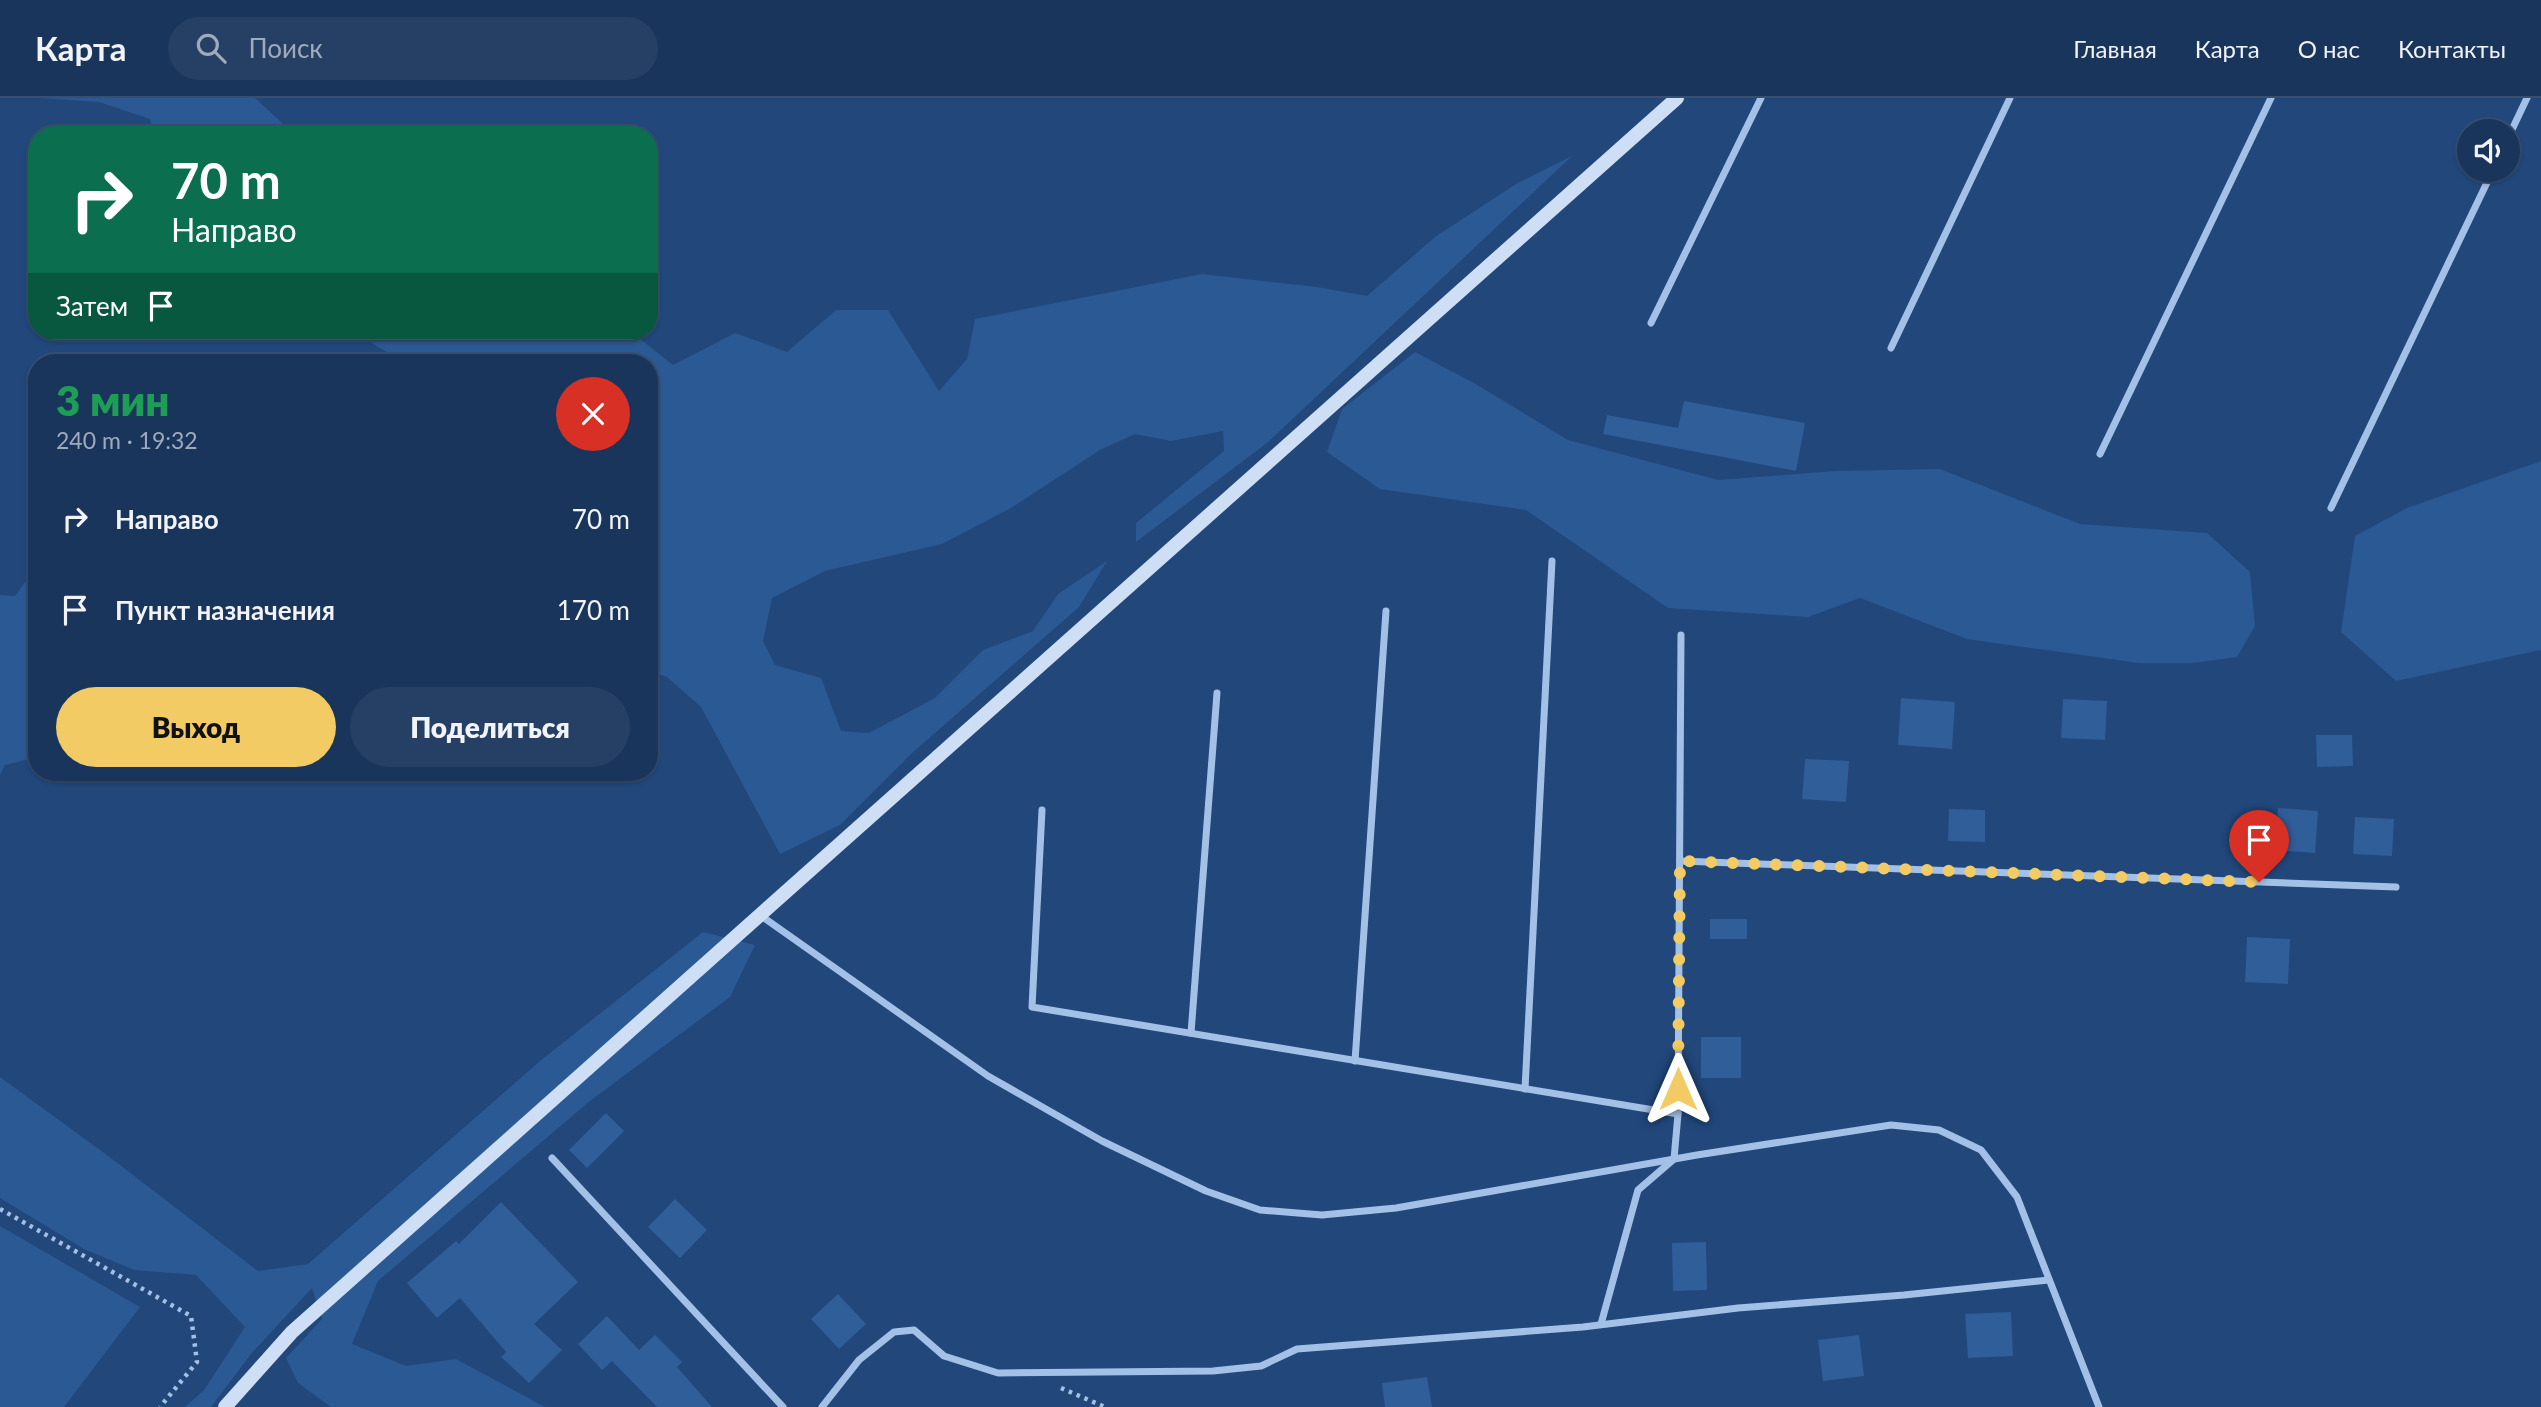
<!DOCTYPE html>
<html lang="ru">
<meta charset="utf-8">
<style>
body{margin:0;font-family:Lato,sans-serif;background:#264065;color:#f1f3f6;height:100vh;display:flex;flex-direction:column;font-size:26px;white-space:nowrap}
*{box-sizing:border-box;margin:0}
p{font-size:23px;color:#9fabbb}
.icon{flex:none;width:38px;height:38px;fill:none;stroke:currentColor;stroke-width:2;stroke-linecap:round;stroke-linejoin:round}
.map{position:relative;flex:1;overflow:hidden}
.drawer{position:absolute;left:28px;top:256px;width:630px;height:427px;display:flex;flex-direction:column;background:#19355c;border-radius:28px;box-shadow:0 2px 5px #0004,0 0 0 2px #375072}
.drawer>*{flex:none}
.banner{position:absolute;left:28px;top:28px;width:630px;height:214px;border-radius:28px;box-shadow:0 2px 5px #0004,0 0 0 2px #375072;background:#0b6e4f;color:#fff;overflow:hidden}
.controls{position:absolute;left:2457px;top:21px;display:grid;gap:14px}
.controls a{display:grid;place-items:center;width:63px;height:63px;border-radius:50%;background:#19355c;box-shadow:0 2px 5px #0004,0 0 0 2px #375072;font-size:35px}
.pin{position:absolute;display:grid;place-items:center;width:60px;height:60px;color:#fff;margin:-72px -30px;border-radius:50% 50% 50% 0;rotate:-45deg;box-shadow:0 0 7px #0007}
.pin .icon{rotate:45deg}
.me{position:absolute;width:77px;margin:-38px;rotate:0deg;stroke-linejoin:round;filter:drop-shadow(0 0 5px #0008)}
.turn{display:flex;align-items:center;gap:24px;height:147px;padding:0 28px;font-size:32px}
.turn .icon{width:91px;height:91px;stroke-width:2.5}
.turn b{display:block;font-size:49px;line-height:60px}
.then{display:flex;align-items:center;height:66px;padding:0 28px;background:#0003;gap:14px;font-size:26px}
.round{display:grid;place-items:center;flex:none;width:74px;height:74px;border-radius:37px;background:#264065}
.overview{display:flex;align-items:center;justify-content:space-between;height:119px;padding:0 28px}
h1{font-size:42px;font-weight:800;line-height:52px;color:#1e9e55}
.primary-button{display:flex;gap:14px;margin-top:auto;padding:14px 28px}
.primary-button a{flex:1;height:80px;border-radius:42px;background:#f3cb64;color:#111;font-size:28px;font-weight:800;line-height:80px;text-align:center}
.primary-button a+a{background:#264065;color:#f1f3f6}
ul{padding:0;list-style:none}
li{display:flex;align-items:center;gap:21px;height:91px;padding:0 28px}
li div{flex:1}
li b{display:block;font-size:26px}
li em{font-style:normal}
header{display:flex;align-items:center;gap:42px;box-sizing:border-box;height:98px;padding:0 35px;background:#19355c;border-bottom:2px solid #375072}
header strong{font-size:33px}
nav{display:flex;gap:38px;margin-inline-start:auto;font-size:24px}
.search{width:490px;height:63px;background:#264065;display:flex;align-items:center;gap:18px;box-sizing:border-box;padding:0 24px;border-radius:38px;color:#9fabbb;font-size:26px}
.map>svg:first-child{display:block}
</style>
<header>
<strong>Карта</strong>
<div class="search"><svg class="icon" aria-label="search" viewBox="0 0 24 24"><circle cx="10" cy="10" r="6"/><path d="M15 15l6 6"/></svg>Поиск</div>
<nav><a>Главная</a><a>Карта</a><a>О нас</a><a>Контакты</a></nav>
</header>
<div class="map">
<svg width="2541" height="1309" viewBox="0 0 2541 1309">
<rect width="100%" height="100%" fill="#21477b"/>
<!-- green -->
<g fill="#2b5993">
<path d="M41,0h214l40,37h-141l-4,-16 -51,-17z"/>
<path d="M1572,58l-305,287 -131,99v-19l88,-72 -1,-20 -52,10 -36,-7 -35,16 -89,58 -69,36 -117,27 -53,27 -9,43 12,24 46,13 20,53 28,2 66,-35 48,-48 50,-19 25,-37 49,-33 -28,46 -168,147 -71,71 -60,29 -79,-147 -34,-30 -18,-6v-309h-246l-51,-31h283l4,7 34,27 62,-32 52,19 49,-42h52l51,81 28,-32 8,-40 227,-45 115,13 50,9 68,-59 81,-53z"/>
<path d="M1415,254l59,31 94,57 150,40 117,-9 105,-2 140,55 127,9 43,39 5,54 -18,31 -44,6h-55l-171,-24 -107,-41 -52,19 -140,-9 -142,-98 -146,-21 -53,-37 15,-43z"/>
<path d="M2541,363v189l-145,31 -55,-49 14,-96 52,-28z"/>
<path d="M37,473v186l-32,8 -5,10v-180l15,1 16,-22z"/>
<path d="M703,834l52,13 -25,52 -140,104 -212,180 -26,63 54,22 50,-7 89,48h-214l-33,-24 -12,-25 36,-39 -10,-31 -61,66 -40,53h-26l19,-17 41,-63 -49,-52 -62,-5 -50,-21 -84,-51v-121l111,81 147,113 50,-7 232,-203z"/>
<path d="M0,1128l140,81 -76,100h-64z"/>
</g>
<!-- building -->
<g fill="#305e99">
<path d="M1684,303l121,22 -9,48 -193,-37 4,-19 71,13z"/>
<path d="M1901,600l54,4 -3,47 -54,-4z"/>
<path d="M2063,601l44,2 -2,39 -44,-2z"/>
<path d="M2316,637h36l1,31 -36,1z"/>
<path d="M1805,661l44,2 -3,41 -44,-3z"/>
<path d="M2278,710l40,3 -3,42 -40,-3z"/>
<path d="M1949,711l36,1v32l-37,-1z"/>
<path d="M2355,719l39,2 -2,37 -39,-2z"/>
<rect x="1710" y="821" width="37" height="20"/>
<path d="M2247,839l43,2 -2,45 -43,-2z"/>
<rect x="1701" y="939" width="40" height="41"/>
<path d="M606,1015l18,18 -37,37 -18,-18z"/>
<path d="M675,1101l32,31 -27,28 -32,-31z"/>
<path d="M501,1104l77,80 -44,42 28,26 -33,33 -28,-26 5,-5 -46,-54 -23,20 -30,-35 49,-42 3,3z"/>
<path d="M1706,1144l1,48 -34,1 -1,-48z"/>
<path d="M838,1196l28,30 -27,25 -28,-30z"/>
<path d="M2011,1214l2,44 -45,2 -3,-44z"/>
<path d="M607,1218l32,34 16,-15 27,27 -5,5 35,40h-55l-45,-46 -10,9 -24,-26z"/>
<path d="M1859,1237l5,41 -41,5 -5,-41z"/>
<path d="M1427,1279l5,30h-47l-3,-24z"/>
</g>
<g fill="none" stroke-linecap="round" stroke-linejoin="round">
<!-- path -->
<g stroke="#a3c1e6" stroke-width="4.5" stroke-dasharray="3.5 5" stroke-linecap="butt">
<path d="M0,1111l191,107 6,46 -37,45"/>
<path d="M1061,1290l44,19"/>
</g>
<!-- street -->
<g stroke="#a3c1e6" stroke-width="7">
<path d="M2508,40l19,-40"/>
<path d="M1651,225l110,-225"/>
<path d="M1891,250l119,-250"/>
<path d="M2100,356l171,-356"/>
<path d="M2331,410l162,-338"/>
<path d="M1042,712l-10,197 646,107"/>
<path d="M1680,763l716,26"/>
<path d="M760,817l228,161 114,65 104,50 54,19 62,5 74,-7 301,-53 194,-30 48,5 42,20 36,47 82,210"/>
<path d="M1191,935l26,-340"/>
<path d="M1355,963l31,-450"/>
<path d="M1525,991l27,-528"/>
<path d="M552,1060l231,249"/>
<path d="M1601,1226l37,-134 36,-31 4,-45 3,-479"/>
<path d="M822,1309l37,-47 35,-28 20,-2 30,26 54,17 215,-2 48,-5 36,-17 286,-22 155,-19 166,-13 145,-15"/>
</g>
<!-- secondary -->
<path stroke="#cddef5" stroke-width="14" d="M225,1309l67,-75 1385,-1234"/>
</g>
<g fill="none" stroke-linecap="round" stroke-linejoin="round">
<!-- route -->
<path stroke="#f3cb64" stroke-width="12" stroke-dasharray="0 21.6" d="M1678,991l2,-228 579,21"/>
</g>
</svg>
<div class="controls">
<a><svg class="icon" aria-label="sound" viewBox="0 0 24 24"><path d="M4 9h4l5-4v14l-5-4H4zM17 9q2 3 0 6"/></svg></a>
</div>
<div class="pin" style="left:2259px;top:784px;background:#d93025"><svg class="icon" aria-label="arrive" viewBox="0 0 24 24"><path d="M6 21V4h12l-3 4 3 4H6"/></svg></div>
<svg class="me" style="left:1678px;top:991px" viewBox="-20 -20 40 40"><path d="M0-17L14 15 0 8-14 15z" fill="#f3cb64" stroke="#fff" stroke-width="4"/></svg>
<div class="banner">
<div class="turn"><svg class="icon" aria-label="right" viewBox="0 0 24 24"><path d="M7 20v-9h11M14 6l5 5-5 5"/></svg><div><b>70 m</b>Направо</div></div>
<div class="then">Затем<svg class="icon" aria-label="arrive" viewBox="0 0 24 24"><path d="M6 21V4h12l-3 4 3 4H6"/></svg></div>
</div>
<section class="drawer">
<div class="overview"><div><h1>3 мин</h1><p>240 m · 19:32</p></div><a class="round" style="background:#d93025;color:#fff"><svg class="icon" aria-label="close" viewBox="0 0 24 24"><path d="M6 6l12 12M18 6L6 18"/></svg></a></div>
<ul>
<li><svg class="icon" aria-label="right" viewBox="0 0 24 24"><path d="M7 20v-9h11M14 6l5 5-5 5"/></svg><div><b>Направо</b></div><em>70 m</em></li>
<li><svg class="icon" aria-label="arrive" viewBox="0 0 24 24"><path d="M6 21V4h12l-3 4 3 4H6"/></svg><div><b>Пункт назначения</b></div><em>170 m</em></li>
</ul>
<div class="primary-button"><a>Выход</a><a>Поделиться</a></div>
</section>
</div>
